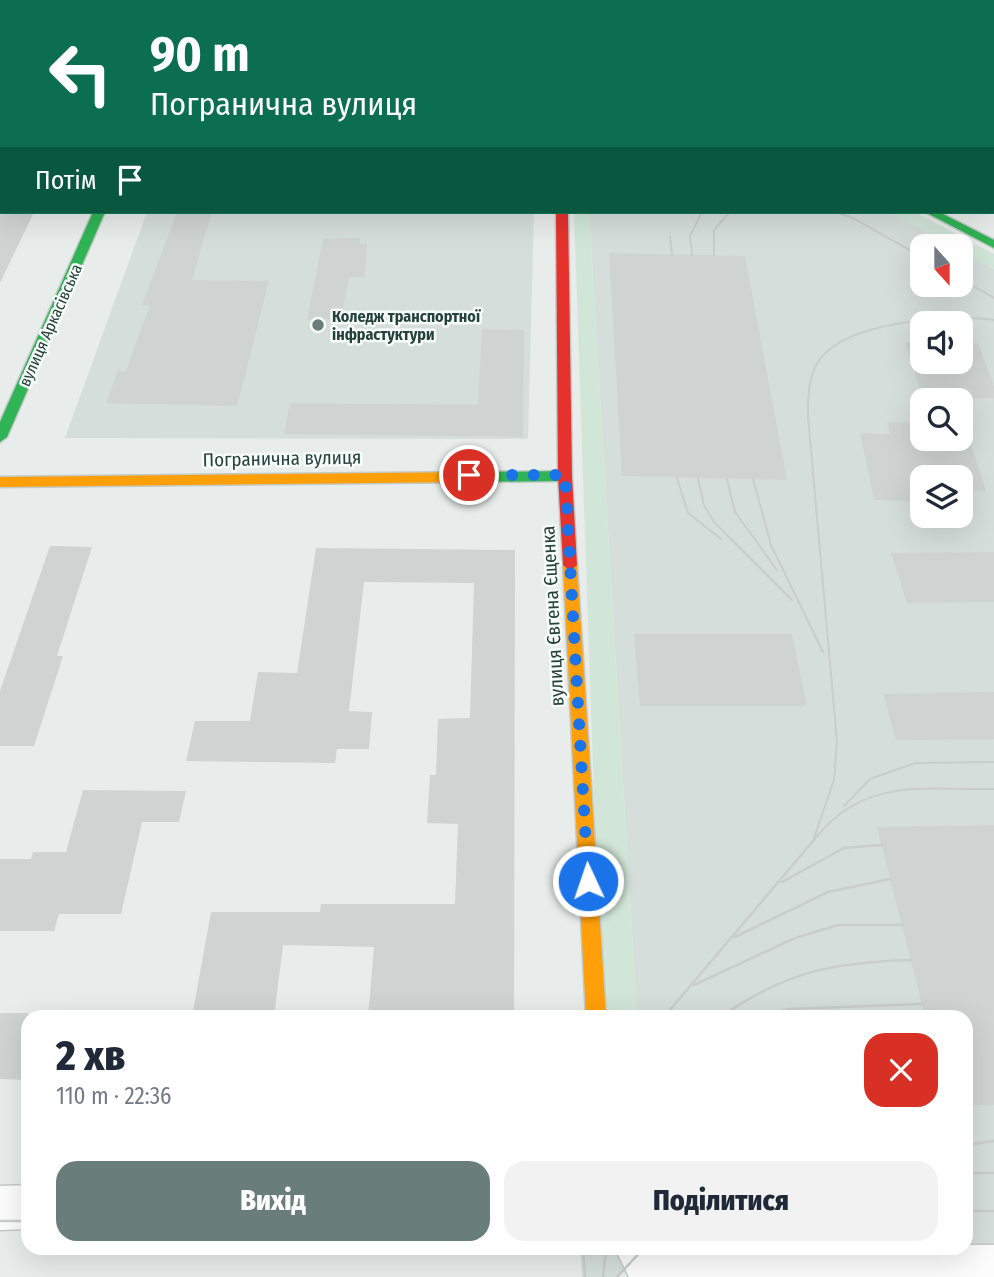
<!DOCTYPE html>
<html lang="uk">
<meta charset="utf-8">
<style>
body{margin:0;font-family:"Fira Sans Condensed",sans-serif;background:#f2f2f3;color:#1f2937;height:100vh;display:flex;flex-direction:column;font-size:26px;white-space:nowrap}
*{box-sizing:border-box;margin:0}
p{font-size:23px;color:#747a83}
.icon{flex:none;width:38px;height:38px;fill:none;stroke:currentColor;stroke-width:2;stroke-linecap:round;stroke-linejoin:round}
.map{position:relative;flex:1;overflow:hidden}
.side{position:absolute;left:21px;top:1010px;width:952px;height:245px;display:flex;flex-direction:column;background:#fff;border-radius:21px;box-shadow:0 7px 28px #0002}
.side>*{flex:none}
.hud{position:absolute;left:0px;top:0px;width:994px;height:214px;box-shadow:0 7px 28px #0002;background:#0b6e4f;color:#fff;overflow:hidden}
.needle{width:46px;rotate:159deg}
.buttons{position:absolute;left:910px;top:234px;display:grid;gap:14px}
.buttons a{display:grid;place-items:center;width:63px;height:63px;border-radius:14px;background:#fff;box-shadow:0 7px 28px #0002;font-size:35px}
.pin{position:absolute;display:grid;place-items:center;width:60px;height:60px;color:#fff;margin:-30px;border:4px solid #fff;border-radius:50%;box-shadow:0 2px 7px #0007}
.me{position:absolute;width:77px;margin:-38px;rotate:357deg;stroke-linejoin:round;filter:drop-shadow(0 0 5px #0008)}
.turn{display:flex;align-items:center;gap:24px;height:147px;padding:0 35px;font-size:32px}
.turn .icon{width:91px;height:91px;stroke-width:2.5}
.turn b{display:block;font-size:49px;line-height:60px}
.then{display:flex;align-items:center;height:66px;padding:0 35px;background:#0003;gap:14px;font-size:26px}
.round{display:grid;place-items:center;flex:none;width:74px;height:74px;border-radius:21px;background:#f2f2f3}
.summary{display:flex;align-items:center;justify-content:space-between;height:119px;padding:0 35px}
h1{font-size:42px;font-weight:800;line-height:52px}
.action{display:flex;gap:14px;margin-top:auto;padding:14px 35px}
.action a{flex:1;height:80px;border-radius:21px;background:#697e78;color:#fff;font-size:28px;font-weight:800;line-height:80px;text-align:center}
.action a+a{background:#f2f2f3;color:#1f2937}
.map>svg:first-child{display:block}
</style>
<div class="map">
<svg width="994" height="1277" viewBox="0 0 994 1277">
<rect width="100%" height="100%" fill="#e8edeb"/>
<!-- built -->
<g fill="#d6dedb" fill-rule="evenodd">
<path d="M234,0h393l-394,2z"/>
<path d="M147,212h387l-6,227 -463,-1z"/>
<path d="M589,212h301l64,35h-32v38h39v-34l33,18v978h-28v-230h-329zM922,324h39v38h-39zM922,401h39v38h-39zM922,478h39v38h-39z"/>
<path d="M580,1248h69l-9,4 -21,25h-37z"/>
</g>
<!-- green -->
<g fill="#d1e6d8">
<path d="M574,212h15l48,805h-33l-3,-11z"/>
<path d="M890,212h25l79,42v15l-33,-18v-4h-7z"/>
</g>
<!-- building -->
<g fill="#cfd4d2">
<path d="M0,212h34l-34,71z"/>
<path d="M177,212h35l-20,68 77,1 -32,125 -131,-3 12,-32h8l24,-66h-8z"/>
<path d="M360,238v6h7l-2,33h-16l-8,43 -34,-1 16,-80z"/>
<path d="M609,253l136,3 42,224 -165,-4z"/>
<path d="M482,329l42,1 -1,107 -239,-3 6,-31 188,2z"/>
<path d="M905,342h17v20h39v-19h17l16,43v12l-70,3z"/>
<path d="M961,413l25,78 -25,-1v-12h-39v24l-48,-2 -14,-67 30,1 -3,-12 35,1v16h39z"/>
<path d="M50,546l42,1 -35,109h6l-29,90h-34v-55z"/>
<path d="M316,548l199,2 -1,467h-146l6,-70 -91,-2 -9,72h-82l19,-105h109l1,-8h134l3,-80 -31,-1 3,-48h6l2,-56 32,-1 4,-135 -110,-1 -15,129 23,1 -3,37h-32l-2,14 -149,-2 9,-40h55l8,-49 39,1z"/>
<path d="M994,552v50l-87,1 -16,-50z"/>
<path d="M634,634h158l15,72h-167z"/>
<path d="M994,692v47l-98,1 -13,-46z"/>
<path d="M83,790l103,1 -7,31h-37l-21,92h-62l-5,17h-54v-72h31l2,-7h33z"/>
<path d="M994,825v280h-28v-88h-41l-48,-190z"/>
<path d="M0,1013h28v67l-28,-1z"/>
</g>
<g fill="none" stroke-linecap="round" stroke-linejoin="round">
<!-- street casing -->
<g stroke="#c5cac8" stroke-width="3">
<g id="street">
<path d="M183,0h18l-19,2z"/>
<path d="M28,1185v44l-28,1v-44z"/>
<path d="M966,1245h28v32h-365l-14,-29z"/>
</g>
</g>
<!-- fast casing -->
<g stroke="#c3cbc8" stroke-width="3">
<g id="fast">
<path d="M93,212h12l-98,225 -7,5v-20z"/>
<path d="M925,212h14l55,28v8z"/>
<path d="M565,471l7,5 -7,5 -89,1 -7,-5 7,-5z"/>
</g>
</g>
<!-- slow casing -->
<g stroke="#c3cbc8" stroke-width="3">
<g id="slow">
<path d="M963,0h10l-11,2z"/>
<path d="M476,472l7,5 -7,5 -476,5v-10z"/>
<path d="M570,559l7,6 29,452h-20l-23,-452z"/>
</g>
</g>
<!-- jam casing -->
<g stroke="#c3cbc8" stroke-width="3">
<path id="jam" d="M556,212h12l4,264 5,89 -7,6 -7,-6 -5,-89z"/>
</g>
<!-- street -->
<use href="#street" fill="#fcfcfc" fill-rule="evenodd"/>
<!-- fast -->
<use href="#fast" fill="#30b455" fill-rule="evenodd"/>
<!-- slow -->
<use href="#slow" fill="#ff9f0a" fill-rule="evenodd"/>
<!-- jam -->
<use href="#jam" fill="#e5322d" fill-rule="evenodd"/>
<!-- tram-far1 -->
<g stroke="#c9cdcc" stroke-width="2">
<path d="M835,212l16,5 71,40"/>
<path d="M670,237l2,17"/>
<path d="M692,255l-2,-19 12,-24"/>
<path d="M714,255v-25l16,-18"/>
<path d="M961,279l33,19"/>
<path d="M677,478l11,35 33,26"/>
<path d="M698,478l6,27 10,17 78,78"/>
<path d="M727,479l8,33 42,58"/>
<path d="M753,479l18,66 52,107"/>
<path d="M844,806l26,-27 45,-16 79,-1"/>
<path d="M815,835l19,-55 3,-38 -29,-326c0,-19 0,-40 12,-57 29,-38 130,-45 174,-39"/>
<path d="M818,835c49,-58 106,-45 176,-46"/>
</g>
<!-- tram -->
<g stroke="#c9cdcc" stroke-width="2.5">
<path d="M814,838l1,-4"/>
<path d="M782,882l62,-34 38,-3"/>
<path d="M735,937l93,-45 62,-13"/>
<path d="M694,985l101,-47 43,-13h64"/>
<path d="M664,1017l155,-183"/>
<path d="M721,1017c63,-45 113,-55 190,-57"/>
<path d="M760,1017l28,-8 134,-5"/>
<path d="M966,1145l28,-4"/>
<path d="M966,1173h28"/>
<path d="M966,1211h28"/>
<path d="M0,1221h28"/>
<path d="M583,1248l2,29"/>
<path d="M603,1277l3,-29"/>
<path d="M617,1277l27,-29"/>
</g>
</g>
<g fill="none" stroke-linecap="round" stroke-linejoin="round">
<!-- route -->
<path stroke="#1a73e8" stroke-width="12" stroke-dasharray="0 21.6" d="M469,475h96l23,406"/>
</g>
<!-- markers -->
<circle fill="#697e78" stroke="#f7fbf9" stroke-width="2.5" cx="318" cy="325" r="7"/>
<g text-anchor="middle" stroke-width="5" stroke-linejoin="round" paint-order="stroke">
<!-- far-poi labels -->
<g font-size="16" font-weight="bold" fill="#24423a" stroke="#f7fbf9" text-anchor="start">
<text x="332" y="322">Коледж транспортної<tspan x="332" dy="18">інфрастуктури</tspan></text>
</g>
<!-- far-street labels -->
<g font-size="16" fill="#24423a" stroke="#f7fbf9">
<text transform="translate(50 325) rotate(-66)" y="6">вулиця Аркасівська</text>
</g>
<!-- street labels -->
<g font-size="19" fill="#24423a" stroke="#f7fbf9">
<text transform="translate(282 458) rotate(-1)" y="7">Погранична вулиця</text>
<text transform="translate(552 616) rotate(-93)" y="7">вулиця Євгена Єщенка</text>
</g>
</g>
</svg>
<div class="buttons">
<a><svg class="needle" viewBox="-14 -14 28 28"><path d="M0-13l5 13h-10z" fill="#e53935"/><path d="M0 13l5-13h-10z" fill="#747a83"/></svg></a>
<a><svg class="icon" aria-label="sound" viewBox="0 0 24 24"><path d="M4 9h4l5-4v14l-5-4H4zM17 9q2 3 0 6"/></svg></a>
<a><svg class="icon" aria-label="search" viewBox="0 0 24 24"><circle cx="10" cy="10" r="6"/><path d="M15 15l6 6"/></svg></a>
<a><svg class="icon" aria-label="layers" viewBox="0 0 24 24"><path d="M12 4l9 5-9 5-9-5zM3 14l9 5 9-5"/></svg></a>
</div>
<div class="pin" style="left:469px;top:475px;background:#d93025"><svg class="icon" aria-label="arrive" viewBox="0 0 24 24"><path d="M6 21V4h12l-3 4 3 4H6"/></svg></div>
<svg class="me" style="left:588px;top:881px" viewBox="-20 -20 40 40"><circle r="17" fill="#1a73e8" stroke="#fff" stroke-width="3"/><path d="M0-11L8 9 0 5-8 9z" fill="#fff"/></svg>
<div class="hud">
<div class="turn"><svg class="icon" aria-label="left" viewBox="0 0 24 24"><path d="M17 20v-9H6M10 6l-5 5 5 5"/></svg><div><b>90 m</b>Погранична вулиця</div></div>
<div class="then">Потім<svg class="icon" aria-label="arrive" viewBox="0 0 24 24"><path d="M6 21V4h12l-3 4 3 4H6"/></svg></div>
</div>
<section class="side">
<div class="summary"><div><h1>2 хв</h1><p>110 m · 22:36</p></div><a class="round" style="background:#d93025;color:#fff"><svg class="icon" aria-label="close" viewBox="0 0 24 24"><path d="M6 6l12 12M18 6L6 18"/></svg></a></div>
<div class="action"><a>Вихід</a><a>Поділитися</a></div>
</section>
</div>
